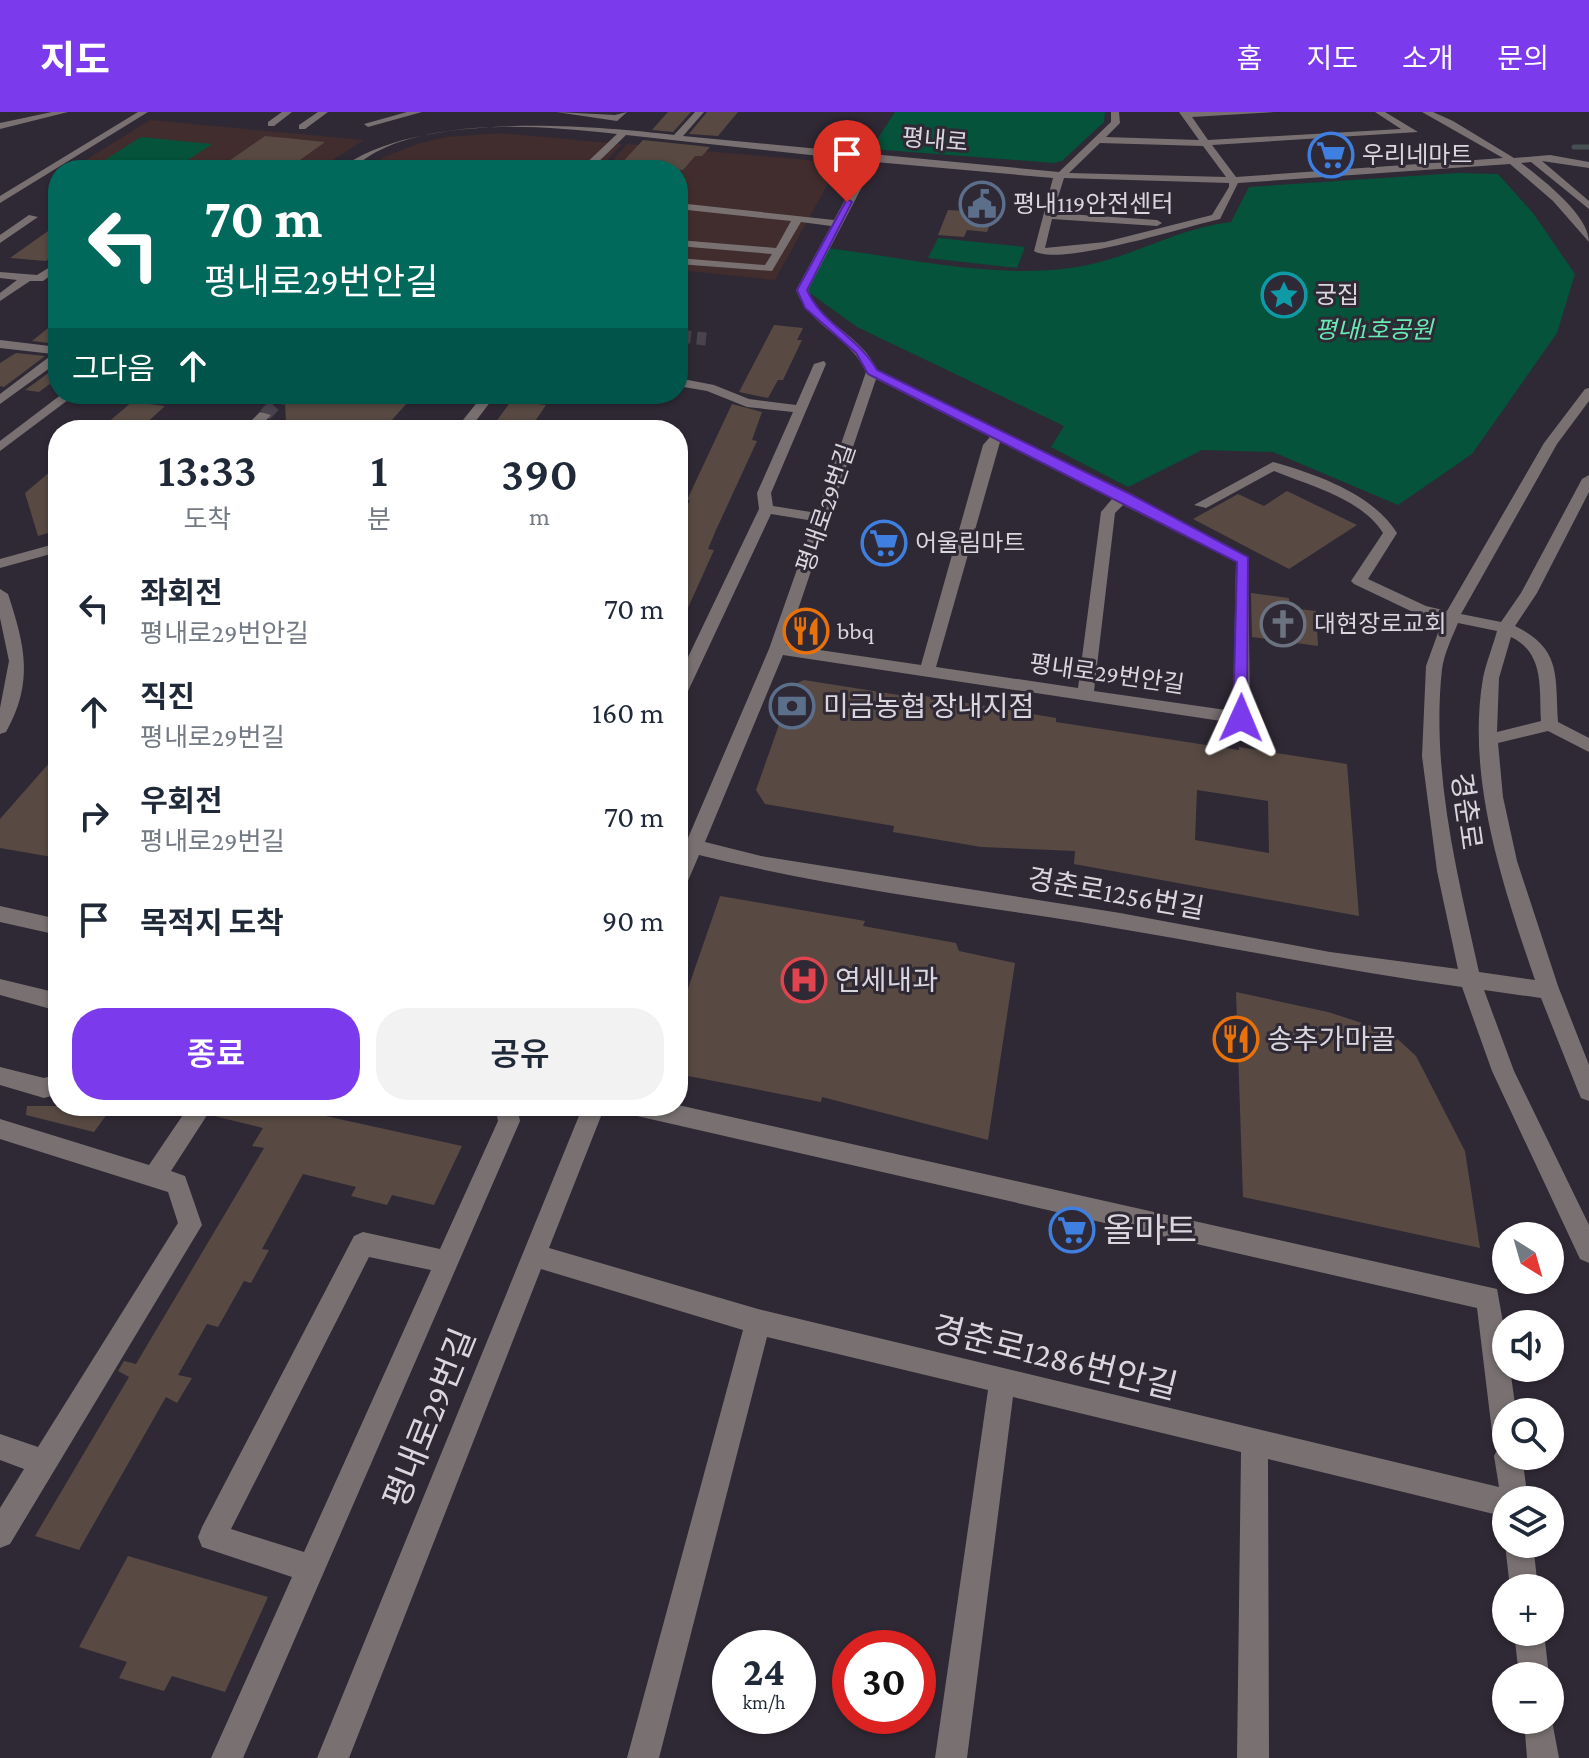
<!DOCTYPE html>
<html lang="ko">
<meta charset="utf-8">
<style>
body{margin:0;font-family:"Crimson Pro","Noto Sans KR",serif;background:#f2f2f3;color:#1f2937;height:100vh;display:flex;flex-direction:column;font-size:30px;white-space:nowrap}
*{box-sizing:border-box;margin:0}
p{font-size:26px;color:#747a83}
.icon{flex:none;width:44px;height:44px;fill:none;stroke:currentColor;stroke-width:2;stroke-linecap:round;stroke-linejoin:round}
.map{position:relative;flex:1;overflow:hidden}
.details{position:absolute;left:48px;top:308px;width:640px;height:696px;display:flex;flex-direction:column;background:#fff;border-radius:32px;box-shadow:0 2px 6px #0004}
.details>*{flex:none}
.guide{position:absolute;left:48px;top:48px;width:640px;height:244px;border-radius:32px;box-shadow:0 2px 6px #0004;background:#00695c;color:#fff;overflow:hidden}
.needle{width:52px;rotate:143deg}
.buttons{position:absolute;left:1492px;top:1110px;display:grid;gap:16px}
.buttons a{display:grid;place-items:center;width:72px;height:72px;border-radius:50%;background:#fff;box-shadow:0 2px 6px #0004;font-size:40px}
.speed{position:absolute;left:712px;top:1518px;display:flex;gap:16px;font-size:40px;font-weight:700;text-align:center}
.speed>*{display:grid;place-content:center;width:104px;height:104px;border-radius:50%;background:#fff;box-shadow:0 2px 6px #0004;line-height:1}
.speed small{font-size:20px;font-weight:400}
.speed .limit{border:12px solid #d22;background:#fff;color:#111}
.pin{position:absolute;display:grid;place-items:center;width:68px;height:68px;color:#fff;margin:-82px -34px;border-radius:50% 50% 50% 0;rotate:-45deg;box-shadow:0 0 8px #0007}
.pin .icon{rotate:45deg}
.me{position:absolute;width:88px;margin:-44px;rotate:1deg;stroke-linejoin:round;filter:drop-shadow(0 0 6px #0008)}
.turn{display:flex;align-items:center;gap:28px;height:168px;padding:0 24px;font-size:36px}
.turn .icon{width:104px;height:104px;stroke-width:2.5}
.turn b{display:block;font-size:56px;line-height:68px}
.then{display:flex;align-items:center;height:76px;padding:0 24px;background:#0003;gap:16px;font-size:30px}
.eta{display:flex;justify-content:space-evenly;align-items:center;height:136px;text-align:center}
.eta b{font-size:48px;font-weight:600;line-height:56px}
.cta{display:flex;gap:16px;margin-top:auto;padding:16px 24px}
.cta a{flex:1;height:92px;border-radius:32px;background:#7c3aed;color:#fff;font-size:32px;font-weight:600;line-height:92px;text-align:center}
.cta a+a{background:#f2f2f3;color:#1f2937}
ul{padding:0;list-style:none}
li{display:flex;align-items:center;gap:24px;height:104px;padding:0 24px}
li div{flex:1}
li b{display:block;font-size:30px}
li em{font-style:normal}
header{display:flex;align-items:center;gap:48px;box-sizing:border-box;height:112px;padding:0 40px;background:#7c3aed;color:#fff}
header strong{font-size:38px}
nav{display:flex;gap:44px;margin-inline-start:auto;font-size:28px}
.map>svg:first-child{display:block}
</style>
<header>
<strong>지도</strong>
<nav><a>홈</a><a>지도</a><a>소개</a><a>문의</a></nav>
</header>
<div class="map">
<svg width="1589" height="1646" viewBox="0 0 1589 1646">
<rect width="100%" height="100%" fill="#2f2935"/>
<!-- education -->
<g fill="#422d2e">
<path d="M150,8l214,20 -47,30h-247z"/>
<path d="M500,21l122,11 -24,26h-233l19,-13 36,-14 26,-6z"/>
<path d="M627,32l202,18 8,5 -62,113 -97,-10v-100h-74z"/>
</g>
<!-- green -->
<g fill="#04533a">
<path d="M895,0h210l-1,10 -42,39 -8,2 -183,-14z"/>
<path d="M141,25l71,7 -39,26h-84z"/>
<path d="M1458,61l40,1 35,39 42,61 -18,59 -85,121 -74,51 -125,-53 -71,-2 -74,37 -77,-40 13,-21 -207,-99 -50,-36 19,-43c86,10 186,36 270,15 48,-12 82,-34 135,-41l18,-35z"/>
<path d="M938,126l87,9 -8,21 -89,-10z"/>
</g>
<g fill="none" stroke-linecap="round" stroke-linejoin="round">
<!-- stream -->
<path stroke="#465053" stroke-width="5" d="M1574,35h15"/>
</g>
<!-- building -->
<g fill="#584a43" fill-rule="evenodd">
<path d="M668,0h23l-18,20 -21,-2z"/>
<path d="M707,0h31l-20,24 -29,-2z"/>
<path d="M265,24l21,2 39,4 -39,28h-70z"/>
<path d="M643,28l67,7 -8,9h-7l-12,14 -65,-3z"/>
<path d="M972,85l27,2 -12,33 -20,-2 -3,7 -26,-2 10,-25 19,1z"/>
<path d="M58,112v28l-12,9 -36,-3z"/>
<path d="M58,208v24l-26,-3z"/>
<path d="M774,213l29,3 -6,12h5l-19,40h-5l-10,18 -29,-6z"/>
<path d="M16,241l29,3 -41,31 -4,-1v-23z"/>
<path d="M58,254v12l-19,14 -14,-2z"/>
<path d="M295,282h120l-32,36h-105l8,-8 -1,-19z"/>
<path d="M511,289l35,4 -17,25h-39z"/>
<path d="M132,290l33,4 -24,22 -35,-4z"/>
<path d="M732,292l30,8 -10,28 5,1 -41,89 -8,19 6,1 -36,80v-104l12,-26h-3z"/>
<path d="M58,353v65l-20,6 -13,-43z"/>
<path d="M1287,379l70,34 -68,44 -96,-50 45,-25 26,12z"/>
<path d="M1251,481l38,5 1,10 26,3 2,35 -66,-9z"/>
<path d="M804,568l120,19 1,-3 131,22v4l183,28v-3l108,17 12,152 -285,-52 1,-13 -94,-4 -88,-15 1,-6 -129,-22 -9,-14 37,-105zM1197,678l71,11 1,52 -74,-13z"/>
<path d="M58,641v105l-58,-10v-29z"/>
<path d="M720,784l145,25 -2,5 93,17 3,8 56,12 -27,177 -166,-43 -1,5 -143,-28v-57z"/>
<path d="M1236,880l92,20 62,20 26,24 49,95 15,97 -237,-51z"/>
<path d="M27,994h86l-19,26 -68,-17z"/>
<path d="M216,994h110l-5,9 141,31 -28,59 -42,-10 -5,10 -36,-9 5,-9 -53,-13 -41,75 7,1 -18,33 -7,-2 -26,46 -11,-3 -29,51 14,3 -15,25 -11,-6 -87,153 -44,-14 94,-159 -11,-6 6,-10 12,3 128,-216 -12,-2 11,-18 -53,-13z"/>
<path d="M128,1444l140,41 -43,95 -53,-16 -8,15 -45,-13 8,-16 -48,-15z"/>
</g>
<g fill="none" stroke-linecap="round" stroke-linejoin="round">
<!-- minor-tunnel -->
<g stroke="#49434e" stroke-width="13" stroke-dasharray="13 6" stroke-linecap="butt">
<path d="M678,224l28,3"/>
<path d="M265,303l16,-17"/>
</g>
<!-- minor -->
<g fill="#797171" fill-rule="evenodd">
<path d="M52,0h16l-68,17v-6z"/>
<path d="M138,0h10l-148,91v-7z"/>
<path d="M282,0h10l-18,14h-6v-4z"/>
<path d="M318,0h10l-23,17h-6v-4z"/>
<path d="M407,0h15l-54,15 -4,-3z"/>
<path d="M556,0l59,3 12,-3 -10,9z"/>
<path d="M695,0h9l-21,24 376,36 52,-50v-10h8l1,11 -14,14 93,3 -20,-28h96l-83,5 16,23 193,-11 -26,-17h10l33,20 -206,13 24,32 267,-19 -81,-46h11l20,9 61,37 36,-3 39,7v6l-47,-7 47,40v8l-58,-47 -10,1c21,16 68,52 68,79l-36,-41 -43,-37 -272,19 -18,36c-36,8 -160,48 -186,32l19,-73 -178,-16 -67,128c13,35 54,45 69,80l243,122 8,1 1,4 119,60 2,161 -9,6 -458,-69 -78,187 56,14 359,57 210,39 128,17 -21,-98 -15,-115 4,-90 17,-47 -28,-6 -61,-29 -3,-3 32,-48c-22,-35 -73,-47 -109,-62l-68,37 -12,-3 79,-43c43,12 100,32 124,71l-29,46 58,27 21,5 97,-168 41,-54 4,-1v13l-32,43 -96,170 40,8 20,-29 61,-114 7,-4v17l-52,101 -22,33c47,23 40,50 43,96l31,16v14l-41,-21 -50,12 5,54 14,64 41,125 31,79v36l-8,-3 -3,-7 -37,-93 -57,-8 30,81 75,154v38l-9,-4 -88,-188 -30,-84c-128,-18 -254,-44 -382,-65 -127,-20 -256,-36 -381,-67l-14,33 -7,2v-29l4,-10 -4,-1v-14l10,2 81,-189 45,-128 -43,-7 -82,175 -2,4 -9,1v-16l81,-169 -2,-16 36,-81 -46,-5 -40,-16 -29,-5v-8l36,7 35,14 47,6 18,-41 10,-3 2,3 -55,129 2,13 44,7 49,-141c-15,-35 -56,-45 -70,-82l35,-64 -30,-4 -29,49 -94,-7v-6l87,7 7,-11 -94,-8v-6l98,8 15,-27 -113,-12v-6l156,17 32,-59 -240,-26 -36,35h-11l38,-36c-66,-7 -135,-13 -200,3 -14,3 -28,8 -41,15 -13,7 -23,18 -38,18 76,-58 241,-46 336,-35zM1100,31l103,3 23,31 -157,-4zM1064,66l165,5v4l-17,28 -107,27 -60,6 7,-29 105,7 5,-3 -5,-3 -104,-7zM876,267l114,58 -7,8 -62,220 -135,-20zM1000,330l112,57 -11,13 -23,176 -142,-21zM1123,393l113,57 -3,149 -139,-20 21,-178zM1458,511l39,8c-4,15 -11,32 -14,47 -17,100 20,208 52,302l-56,-8c-22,-99 -48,-201 -37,-303 2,-15 10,-32 16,-46zM1511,525c34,16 28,52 30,84l-44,11 2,-54z"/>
<path d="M309,48l8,2 -9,8h-11z"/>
<path d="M29,103l9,2 -38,26v-8z"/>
<path d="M58,150v8l-15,11h-13l-30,20v-8l17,-13 -17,-2v-6l37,3z"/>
<path d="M0,228l58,7v15l-58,42v-10l53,-40 -53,-6z"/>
<path d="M62,282h14l-76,57v-10z"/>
<path d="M278,282h14l-11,8 -6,-4z"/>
<path d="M509,282l-18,7 -22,29h-14l28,-35z"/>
<path d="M260,300l11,3 -14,15h-15z"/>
<path d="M163,311l29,7h-39z"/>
<path d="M58,431v9l-58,16v-9z"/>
<path d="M0,477l8,5c17,52 26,88 -2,138l-6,2v-26l9,-47 -9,-43z"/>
<path d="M0,794l58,13v16l-58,-13z"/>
<path d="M0,867l58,14v18l-58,-16z"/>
<path d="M0,955l44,11 14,-4v20l-14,4 -44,-13z"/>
<path d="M678,993l819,184 9,50v29h4l6,44h-10v44h16l6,44h-22v17l-238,-58 1,299h-32l4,-306 -228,-55 -46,361h-32l53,-368 -221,-53 -108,421h-32l116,-428 -202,-61 -192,489h-32l266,-652h22l-56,142 209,61 741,178 -5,-31 3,-6 -4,-10 -16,-132 -840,-192 -8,-3 -3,-7z"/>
<path d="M189,994h24l-42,65 14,5 17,49 -192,319 -10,4v-40l24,-39 -24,-9v-26l38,13 140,-224 -10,-31 -168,-53v-20l149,46z"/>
<path d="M495,994h22l3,15 -277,637h-32l81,-181 -90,-30 -4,-10 4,-10 152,-291 9,-4 77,17 58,-128zM369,1145l62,13 -127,282 -73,-23z"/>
<path d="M1506,1429v3h27l5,44h-28l-5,-44z"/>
<path d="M1514,1520h30l5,44h-30z"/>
<path d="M1550,1598l9,48h-32l-3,-38h26z"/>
</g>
</g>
<!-- route -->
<path fill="#7c3aed" stroke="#51269a" stroke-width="2" d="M847,87l5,3 -45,88c14,33 52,48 70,80l251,123 120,64 -1,165h-11l-3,-4 4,-156 -369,-188 -12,-21 -51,-45 -8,-18z"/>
<!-- icons -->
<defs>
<g id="supermarket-ring" transform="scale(2.3)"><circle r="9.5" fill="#2f2935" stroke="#3f7fe0" stroke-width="1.5"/><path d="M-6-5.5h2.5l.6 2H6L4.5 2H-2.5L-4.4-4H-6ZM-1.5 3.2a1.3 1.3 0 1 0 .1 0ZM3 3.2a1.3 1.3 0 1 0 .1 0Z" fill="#3f7fe0"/></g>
<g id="civic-ring" transform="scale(2.3)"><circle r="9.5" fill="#2f2935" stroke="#5c6f8a" stroke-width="1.5"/><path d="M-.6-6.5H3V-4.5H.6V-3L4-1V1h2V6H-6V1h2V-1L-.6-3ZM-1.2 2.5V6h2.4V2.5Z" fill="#5c6f8a"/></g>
<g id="sight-ring" transform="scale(2.3)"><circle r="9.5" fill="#2f2935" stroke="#0f9aa8" stroke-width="1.5"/><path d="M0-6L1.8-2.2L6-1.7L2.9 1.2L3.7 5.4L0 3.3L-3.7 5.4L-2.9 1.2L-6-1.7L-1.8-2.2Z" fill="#0f9aa8"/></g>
<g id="church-ring" transform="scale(2.3)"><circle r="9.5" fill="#2f2935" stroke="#6b7280" stroke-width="1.5"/><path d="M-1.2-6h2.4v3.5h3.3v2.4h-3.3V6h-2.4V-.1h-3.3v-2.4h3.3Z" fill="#6b7280"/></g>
<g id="restaurant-ring" transform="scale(2.3)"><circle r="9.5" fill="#2f2935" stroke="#e8710a" stroke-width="1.5"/><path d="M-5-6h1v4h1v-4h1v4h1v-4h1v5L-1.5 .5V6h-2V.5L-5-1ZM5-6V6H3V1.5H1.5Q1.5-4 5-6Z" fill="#e8710a"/></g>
<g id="bank-ring" transform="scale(2.3)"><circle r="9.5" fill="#2f2935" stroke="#5c6f8a" stroke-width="1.5"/><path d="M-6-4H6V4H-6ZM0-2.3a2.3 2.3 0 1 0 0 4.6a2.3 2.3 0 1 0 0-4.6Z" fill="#5c6f8a"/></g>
<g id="hospital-ring" transform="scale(2.3)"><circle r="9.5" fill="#2f2935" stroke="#e0444e" stroke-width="1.5"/><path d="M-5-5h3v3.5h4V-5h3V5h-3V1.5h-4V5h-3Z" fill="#e0444e"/></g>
</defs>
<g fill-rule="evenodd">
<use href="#supermarket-ring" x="1331" y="43"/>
<use href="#civic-ring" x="982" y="92"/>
<use href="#sight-ring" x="1284" y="183"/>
<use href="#supermarket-ring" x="884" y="431"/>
<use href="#church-ring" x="1283" y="512"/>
<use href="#restaurant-ring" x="806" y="519"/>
<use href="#bank-ring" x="792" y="594"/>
<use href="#hospital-ring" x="804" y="868"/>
<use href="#restaurant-ring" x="1236" y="927"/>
<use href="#supermarket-ring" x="1072" y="1118"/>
</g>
<g text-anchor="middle" stroke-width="6" stroke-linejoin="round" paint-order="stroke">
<!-- far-street labels -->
<g font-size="24" fill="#dad6de" stroke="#2f2935">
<text transform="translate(935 28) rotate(5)" y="8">평내로</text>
<text transform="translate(826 396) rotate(-71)" y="8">평내로29번길</text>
<text transform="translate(1107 562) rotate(8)" y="8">평내로29번안길</text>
</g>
<!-- far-poi labels -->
<g font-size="24" fill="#dad6de" stroke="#2f2935" text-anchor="start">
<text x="1362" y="51">우리네마트</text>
<text x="1013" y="100">평내119안전센터</text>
<text x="1315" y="191">궁집</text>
<text x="915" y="439">어울림마트</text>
<text x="1314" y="520">대현장로교회</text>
<text x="837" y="527">bbq</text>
</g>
<!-- far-park labels -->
<g font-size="24" font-style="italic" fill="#66ebb5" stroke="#2f2935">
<text x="1374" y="226">평내1호공원</text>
</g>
<!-- poi labels -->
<g font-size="28" fill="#dad6de" stroke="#2f2935" text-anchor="start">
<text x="823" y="604">미금농협 장내지점</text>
<text x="835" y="878">연세내과</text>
<text x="1267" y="937">송추가마골</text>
</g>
<!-- street labels -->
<g font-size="28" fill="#dad6de" stroke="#2f2935">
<text transform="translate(1467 699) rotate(82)" y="10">경춘로</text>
<text transform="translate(1116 781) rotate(10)" y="10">경춘로1256번길</text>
</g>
<!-- near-poi labels -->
<g font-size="34" fill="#dad6de" stroke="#2f2935" text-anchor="start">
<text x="1103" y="1130">올마트</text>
</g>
<!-- near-street labels -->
<g font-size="34" fill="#dad6de" stroke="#2f2935">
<text transform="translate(1055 1245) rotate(14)" y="12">경춘로1286번안길</text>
<text transform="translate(429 1306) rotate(-68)" y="12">평내로29번길</text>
</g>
</g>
</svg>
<div class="buttons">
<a><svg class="needle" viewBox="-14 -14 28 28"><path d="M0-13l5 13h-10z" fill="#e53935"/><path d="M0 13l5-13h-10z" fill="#747a83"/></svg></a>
<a><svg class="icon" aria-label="sound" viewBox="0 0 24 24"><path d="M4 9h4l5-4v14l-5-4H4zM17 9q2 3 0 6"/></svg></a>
<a><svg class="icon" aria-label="search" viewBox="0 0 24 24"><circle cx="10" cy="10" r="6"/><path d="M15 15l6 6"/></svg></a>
<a><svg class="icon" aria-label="layers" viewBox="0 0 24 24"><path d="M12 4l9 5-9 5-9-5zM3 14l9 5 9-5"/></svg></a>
<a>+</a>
<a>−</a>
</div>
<div class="speed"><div>24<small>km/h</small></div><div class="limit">30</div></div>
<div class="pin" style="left:847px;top:90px;background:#d93025"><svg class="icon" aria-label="arrive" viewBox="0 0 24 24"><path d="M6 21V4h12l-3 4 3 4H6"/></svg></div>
<svg class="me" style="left:1241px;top:606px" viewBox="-20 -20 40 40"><path d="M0-17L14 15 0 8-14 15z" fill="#7c3aed" stroke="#fff" stroke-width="4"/></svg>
<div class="guide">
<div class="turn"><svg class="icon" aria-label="left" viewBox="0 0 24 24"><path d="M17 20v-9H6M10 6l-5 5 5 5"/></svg><div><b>70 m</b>평내로29번안길</div></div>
<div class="then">그다음<svg class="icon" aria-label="ahead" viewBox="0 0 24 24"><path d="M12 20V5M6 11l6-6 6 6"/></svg></div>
</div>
<section class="details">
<div class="eta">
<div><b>13:33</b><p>도착</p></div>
<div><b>1</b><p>분</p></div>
<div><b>390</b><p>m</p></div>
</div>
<ul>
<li><svg class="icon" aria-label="left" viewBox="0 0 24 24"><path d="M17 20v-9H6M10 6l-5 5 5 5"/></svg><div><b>좌회전</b><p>평내로29번안길</p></div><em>70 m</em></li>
<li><svg class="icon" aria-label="ahead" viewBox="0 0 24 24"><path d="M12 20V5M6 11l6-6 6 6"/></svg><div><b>직진</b><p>평내로29번길</p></div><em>160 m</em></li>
<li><svg class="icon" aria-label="right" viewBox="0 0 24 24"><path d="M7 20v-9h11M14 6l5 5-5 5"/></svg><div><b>우회전</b><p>평내로29번길</p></div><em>70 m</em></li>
<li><svg class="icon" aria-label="arrive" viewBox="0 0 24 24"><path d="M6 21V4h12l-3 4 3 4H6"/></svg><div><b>목적지 도착</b></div><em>90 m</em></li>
</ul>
<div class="cta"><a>종료</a><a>공유</a></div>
</section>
</div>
